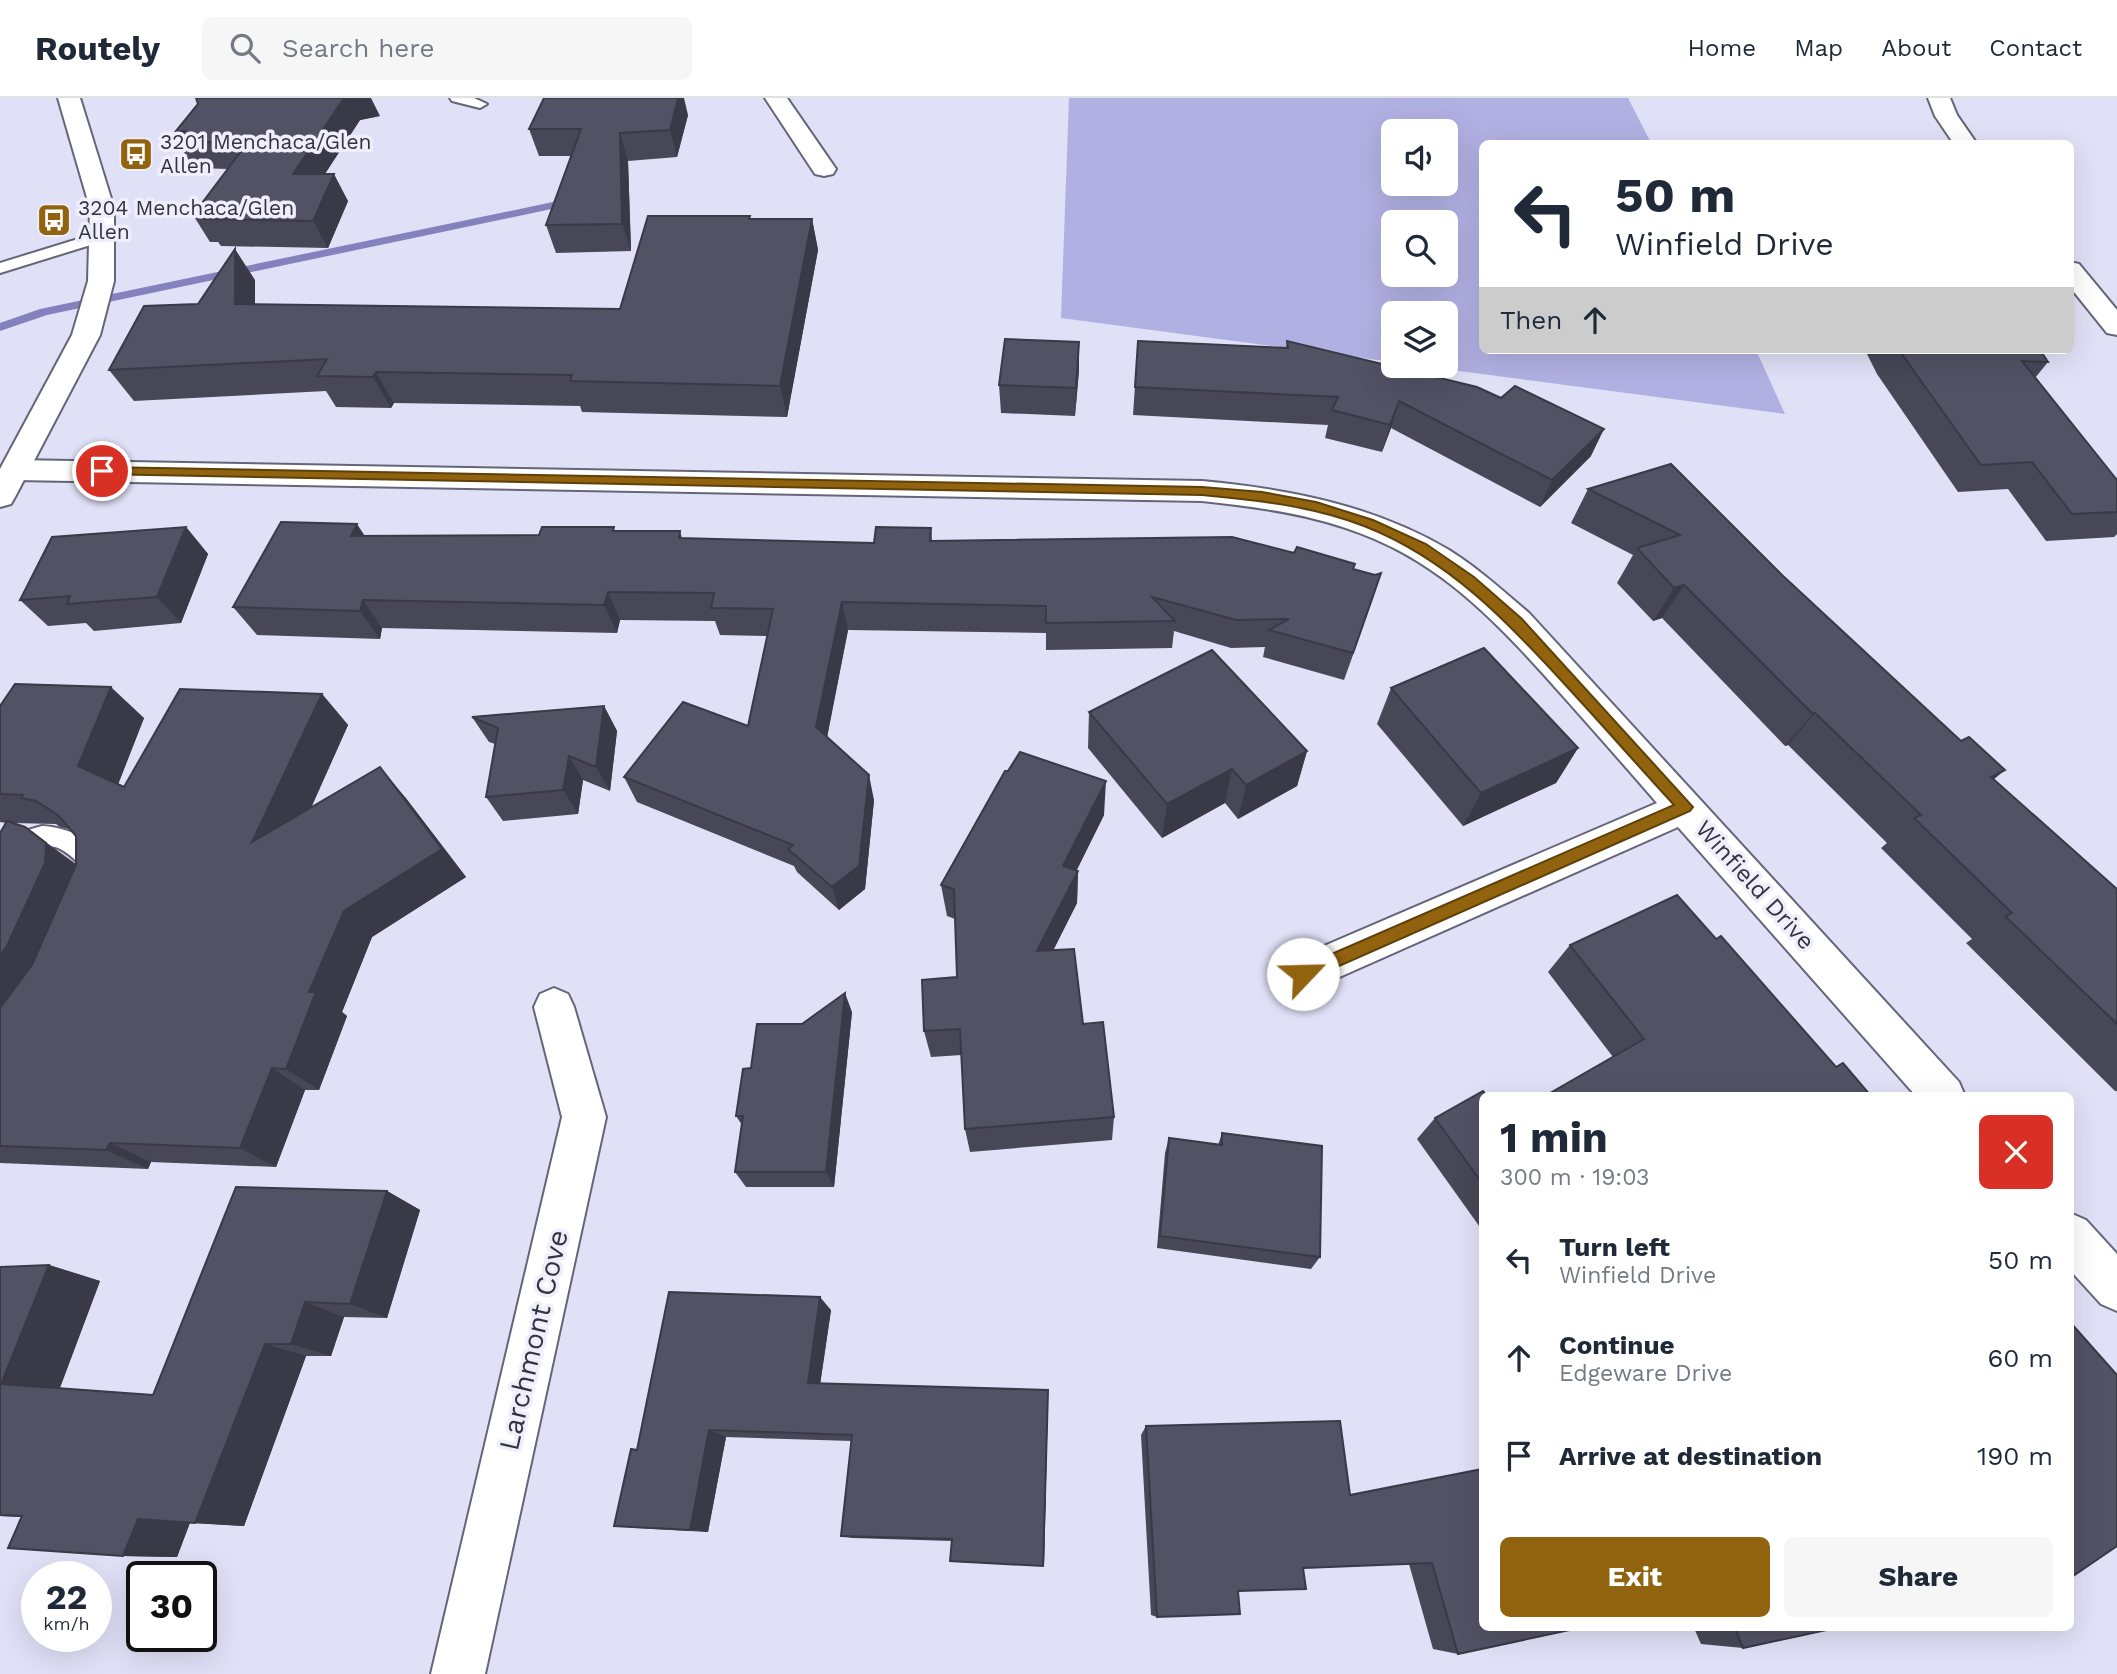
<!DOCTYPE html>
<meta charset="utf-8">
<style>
body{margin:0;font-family:"Work Sans",sans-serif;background:#f6f6f7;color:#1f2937;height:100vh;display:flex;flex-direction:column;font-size:26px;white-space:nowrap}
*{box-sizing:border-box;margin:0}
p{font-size:23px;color:#747a83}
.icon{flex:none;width:38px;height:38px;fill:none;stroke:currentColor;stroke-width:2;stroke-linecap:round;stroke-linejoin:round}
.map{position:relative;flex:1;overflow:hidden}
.panel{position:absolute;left:1479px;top:994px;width:595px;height:539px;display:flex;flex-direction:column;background:#fff;border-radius:10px;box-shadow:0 7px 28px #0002}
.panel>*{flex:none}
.hud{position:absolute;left:1479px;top:42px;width:595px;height:214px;border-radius:10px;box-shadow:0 7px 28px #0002;background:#fff;color:#1f2937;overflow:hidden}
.fabs{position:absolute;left:1381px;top:21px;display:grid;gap:14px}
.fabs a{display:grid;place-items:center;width:77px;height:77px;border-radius:10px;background:#fff;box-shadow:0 7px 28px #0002;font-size:35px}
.speed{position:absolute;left:21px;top:1463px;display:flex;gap:14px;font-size:35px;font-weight:700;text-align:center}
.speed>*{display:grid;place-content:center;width:91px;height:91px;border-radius:50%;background:#fff;box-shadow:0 7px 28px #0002;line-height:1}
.speed small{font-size:18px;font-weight:400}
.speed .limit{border:4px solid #111;border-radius:10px;background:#fff;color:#111}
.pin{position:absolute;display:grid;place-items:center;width:60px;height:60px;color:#fff;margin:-30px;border:4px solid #fff;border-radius:50%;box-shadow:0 2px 7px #0007}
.me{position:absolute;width:77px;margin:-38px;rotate:66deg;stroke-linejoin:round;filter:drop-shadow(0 0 5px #0008)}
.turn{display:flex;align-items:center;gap:24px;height:147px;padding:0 21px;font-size:32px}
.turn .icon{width:91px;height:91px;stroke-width:2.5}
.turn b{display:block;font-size:49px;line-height:60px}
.then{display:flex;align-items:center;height:66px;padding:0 21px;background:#0003;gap:14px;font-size:26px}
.round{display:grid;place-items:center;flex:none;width:74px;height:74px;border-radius:10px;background:#f6f6f7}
.summary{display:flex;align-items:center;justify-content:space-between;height:119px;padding:0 21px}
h1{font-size:42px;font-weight:700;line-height:52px}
.button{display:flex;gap:14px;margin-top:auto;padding:14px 21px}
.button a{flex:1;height:80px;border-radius:10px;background:#91630f;color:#fff;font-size:28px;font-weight:700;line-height:80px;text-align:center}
.button a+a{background:#f6f6f7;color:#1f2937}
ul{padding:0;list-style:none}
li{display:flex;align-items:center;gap:21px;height:98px;padding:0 21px}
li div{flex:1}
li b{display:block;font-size:26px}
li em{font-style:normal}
header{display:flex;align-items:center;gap:42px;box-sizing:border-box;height:98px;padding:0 35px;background:#fff;border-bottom:2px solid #e0e1e3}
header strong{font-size:33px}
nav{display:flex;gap:38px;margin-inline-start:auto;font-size:24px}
.search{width:490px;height:63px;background:#f6f6f7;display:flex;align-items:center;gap:18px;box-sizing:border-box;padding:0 24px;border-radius:10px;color:#747a83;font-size:26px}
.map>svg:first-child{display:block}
</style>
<header>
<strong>Routely</strong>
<div class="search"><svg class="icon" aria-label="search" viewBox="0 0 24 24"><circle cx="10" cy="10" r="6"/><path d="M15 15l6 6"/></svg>Search here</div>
<nav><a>Home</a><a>Map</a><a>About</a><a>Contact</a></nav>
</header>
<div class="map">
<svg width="2117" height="1576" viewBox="0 0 2117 1576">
<rect width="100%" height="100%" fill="#e0e0f7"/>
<!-- green -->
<path fill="#b1b0e2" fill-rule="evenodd" d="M1069,0h559l23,45 -169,1v206h274l29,64 -364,-48h25v-53h-53v49l-332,-44zM1393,33h53v53h-53zM1393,124h53v53h-53z"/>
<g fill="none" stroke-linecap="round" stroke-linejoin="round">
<!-- stream -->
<path fill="#8481bd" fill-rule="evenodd" d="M563,91l10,2 -12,16 -514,108 -47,16v-8l40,-14 513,-107z"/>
<!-- service casing -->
<g stroke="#656579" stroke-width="4">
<g id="service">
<path d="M450,0h24l13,6 -7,4 -28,-7z"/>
<path d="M104,133l6,2 2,3 -2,3 -110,34v-10z"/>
<path d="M42,728c26,1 57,15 69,40l-3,7c-22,8 -33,-21 -53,-26 -19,-5 -38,5 -55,11v-20z"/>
</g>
</g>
<!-- minor casing -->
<g stroke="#656579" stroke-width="4">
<g id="minor">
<path d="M765,0h22l49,71 -3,5 -9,2 -9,-2z"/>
<path d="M1928,0h22l7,17 20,29h-23l-19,-28z"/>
<path d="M2070,164l9,2 38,46v25l-10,-2 -37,-46z"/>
<path d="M16,362l1186,21c86,8 171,24 247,69 29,18 54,41 80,63l430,469 6,14h-49l-238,-269 -361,160 -14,5 -14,-5 -6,-13 6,-13 368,-158c-31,-36 -63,-72 -95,-108 -58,-65 -115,-129 -200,-161 -51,-20 -105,-27 -160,-33l-1186,-21 -11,-3 -4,-7 4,-7z"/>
<path d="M554,890l14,6 6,13 32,110 -121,557h-54l131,-557 -28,-110 6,-13z"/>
<path d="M2070,1115l16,7 31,34v57l-16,-7 -31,-34z"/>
</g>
</g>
<!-- secondary casing -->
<g stroke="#656579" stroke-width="4">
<path id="secondary" d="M58,0h22l34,110v73l-14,54 -85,162 -4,7 -11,3v-38l72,-134 16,-54 2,-73z"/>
</g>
<!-- service -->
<use href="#service" fill="#fff" fill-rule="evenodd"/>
<!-- minor -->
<use href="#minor" fill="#fff" fill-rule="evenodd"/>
<!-- secondary -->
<use href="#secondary" fill="#fff" fill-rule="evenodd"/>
</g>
<!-- wall -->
<g fill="#474757" fill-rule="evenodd">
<path d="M688,17l-11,42 -49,4 3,90 -75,2 -10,-28 25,-69h-32l-10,-27z"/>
<path d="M380,18l-20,4 -35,54 23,27 -20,47 -107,-2 -3,-4h-8l-17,-27 35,-46 -34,-1 -17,-26 3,-4 -4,-7z"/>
<path d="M751,121h61l6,31 -31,167 -205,-5 -2,-6 -186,-3 -3,5 -55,-1 -10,-16 -192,10 -25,-31 89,-66 57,-24v24l365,5z"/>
<path d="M1138,243l148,7 1,-7 304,115 -51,51 -149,-79 -9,24 -57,-14 3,-13 -195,-10z"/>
<path d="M1079,244v28l-4,46 -74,-3 -2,-28z"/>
<path d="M1865,252h175l8,12 -13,16 82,102v54l-3,3 -68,4 -38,-52 -50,3 -81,-118z"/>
<path d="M1588,391l194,86 211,205 124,109v202h-2l-149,-148 6,-4 -91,-91 6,-5 -99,-98 -3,1 -123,-128 -9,3 -36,-38 16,-28 -62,-32z"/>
<path d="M186,429l22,27 -27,69 -87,8 -8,-8 -38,3 -28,-26z"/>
<path d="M931,430l1,13 422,28 21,6 6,-2 -37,107 -81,-23 2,-10 -34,1 -57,-17 -2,17 -126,2v-17l-198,-3 -21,107 47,63 -9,89 -26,21 -42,-38 -3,-6 -157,-64 -13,-25 124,-51 19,-90 -47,-1 -5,-14 -95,-1 -3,13 -235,-5 -2,11 -123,-4 -24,-28 131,-71 175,-1 77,-4h64l2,7 192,5z"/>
<path d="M1391,590l187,60 -22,35 -93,43 -86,-102z"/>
<path d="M322,596l26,31 -37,83 94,-11 61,80 -94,60 -30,75 5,4 -28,74h-14l-29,77 -125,-5 -3,7 -148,-6v-330l6,-10 -6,-1v-116l144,12 -26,66 6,3zM13,725l43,1 4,3 9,2 7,7v28l-51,-37z"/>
<path d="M604,608l13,25 -7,60 -27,-11 -5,34 -75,7 -17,-24 9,-53 -6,-2 -17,-25z"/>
<path d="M1089,614l218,39 -10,35 -59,33 -13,-16 -63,35 -74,-90z"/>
<path d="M1104,717l-28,56h2l-1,32 -24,47 30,74 31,93 -2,23 -142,12 -5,-23 -3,-74 -31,2 -7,-26 33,-54 -2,-58 -8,-3 -6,-31z"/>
<path d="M1716,841l120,128 35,29 -258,-39 -65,-85 22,-27z"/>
<path d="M852,914l-18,175h-88l-11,-15 7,-47 -6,-9 15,-48z"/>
<path d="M1482,998v134l-65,-91 18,-21z"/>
<path d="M1222,1035l98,124 -9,12 -154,-21 8,-95 4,-15 49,7z"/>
<path d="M387,1093l33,19 -33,108 -43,-1 -13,39h-25l-62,170 -54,-3 -13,34 -54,-1 -101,-39 -22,-1v-249l49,-2 51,16 -40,107 93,7z"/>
<path d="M831,1212l-11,74 228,15 -4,167 -88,-4 -4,-21 -100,-3 -11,-2 11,-95 -126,-4 -18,95 -72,-4 -22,-2 23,-76z"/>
<path d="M1146,1328l204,69 132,-26 -24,185 -25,-5 -24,-85 -106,4 -146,49 -6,-2 -10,-180z"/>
<path d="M1694,1530h131l-82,20 -42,-4z"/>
</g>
<!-- shaded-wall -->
<g fill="#393947">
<path d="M344,0h27l9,18 -20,4 -53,81 -14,-27z"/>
<path d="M678,0h6l4,17 -11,42 -7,-27z"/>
<path d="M620,35l8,28 3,90 -9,-27z"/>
<path d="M334,76l14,27 -20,47 -15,-27z"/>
<path d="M812,121l6,31 -31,167 -7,-31z"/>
<path d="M235,151l20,31v55l-20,-31z"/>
<path d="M1079,244v28l-4,46 1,-28z"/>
<path d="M376,274l18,31 -3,5 -18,-31z"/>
<path d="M1399,303l-8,27 -9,24 8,-27z"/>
<path d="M1604,331l-13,27 -51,51 12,-27z"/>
<path d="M357,426l19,29 -25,-17z"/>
<path d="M186,429l22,27 -27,69 -24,-26z"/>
<path d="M1381,475l-9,28 -28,79 9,-27z"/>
<path d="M1684,487l-22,33 -9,3 21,-33z"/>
<path d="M608,494l12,28 -3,13 -13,-28z"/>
<path d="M363,502l19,28 -2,11 -20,-28z"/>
<path d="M842,504l6,28 -24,123 -8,-26z"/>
<path d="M111,589l33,31 -30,77 -36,-29z"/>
<path d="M322,596l26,31 -65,145 -31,-28z"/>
<path d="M604,608l13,25 -7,60 -14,-24z"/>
<path d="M1815,615l-27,32 -3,1 28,-32z"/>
<path d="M1578,650l-22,35 -93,43 18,-33z"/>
<path d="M1307,653l-10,35 -59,33 8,-34z"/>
<path d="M569,658l14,24 -5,34 -15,-24z"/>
<path d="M380,669l25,30 61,80 -94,60 -30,75 5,4 -28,74 -33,-21z"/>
<path d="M1232,671l-7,34 -63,35 5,-34z"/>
<path d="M2005,672l-36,30 22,-23z"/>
<path d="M869,677l5,25 -9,89 -26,21 -7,-23z"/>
<path d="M1106,683l-2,34 -41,83v-32z"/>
<path d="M25,729l59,44 -84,151v-66z"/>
<path d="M1078,773l-1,32 -39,78 -1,-30z"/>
<path d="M845,895l7,19 -18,175 -8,-15z"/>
<path d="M272,970l33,22 -29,77 -36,-19z"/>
<path d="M110,1045l41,19 -3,7 -42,-19z"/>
<path d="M387,1093l33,19 -33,108 -37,-14z"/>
<path d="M49,1167l51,16 -43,114 -56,-11z"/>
<path d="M820,1199l11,13 -12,82 -11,-9z"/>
<path d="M305,1204l39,15 -13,39 -40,-12z"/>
<path d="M265,1246l41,12 -62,170 -49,-3z"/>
<path d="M1048,1292v9l-4,167h-1z"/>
<path d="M709,1332l17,7 -18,95 -18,-2z"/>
<path d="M138,1421l52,3 -13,35 -54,-1z"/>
</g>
<!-- building -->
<g fill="#525265" stroke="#393947" stroke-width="2">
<path d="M196,0h148l-51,76h41l-21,47 -109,-2 3,-4h-14l49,-65h-24l7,-8h-48l8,-11h-9l22,-27z"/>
<path d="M544,0h134l-8,32 -50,3 2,91 -76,1 35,-96h-52z"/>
<path d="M648,118h102l-1,3h63l-32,167 -210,-5 2,-6 -196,-3 -3,5 -56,-1 10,-17 -218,11 35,-64 54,-2 37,-55v55l385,5z"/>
<path d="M1005,241l74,3 -3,46 -77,-3z"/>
<path d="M1138,243l150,7 -1,-7 190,46 24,11 14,-12 89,43 -52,51 -153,-79 -9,24 -58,-15 6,-13 -203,-10z"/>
<path d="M1899,252h141l8,12 -26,-1 95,119v32l-45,2 -40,-52 -51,3z"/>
<path d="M1671,366l111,111 179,166 8,-4 36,33 -14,7 126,112v135l-112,-108 7,-3 -98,-95 7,-3 -106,-102 -2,1 -129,-129 -10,3 -37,-40 43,-13 -92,-46z"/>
<path d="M281,424l76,2 -6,12 188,-1 3,-8h72l-1,4h67l-1,7 195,5 2,-16 55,1 -1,13 302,-4 62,16 3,-6 58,17 -2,5 22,6 6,-2 -28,80 -84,-23 20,-11 -53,1 -84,-23 23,24 -129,2v-17l-204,-4 -26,125 53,48 -10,91 -27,21 -44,-38 5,-4 -169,-68 59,-75 65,24 25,-117 -62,-1 3,-15 -106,-1 -4,13 -241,-5 -3,11 -127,-4z"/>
<path d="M186,429l-29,70 -90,7 3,-8 -50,4 32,-63z"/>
<path d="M1484,550l94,100 -97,45 -90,-105z"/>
<path d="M1212,552l95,101 -61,34 -14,-16 -65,35 -78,-92z"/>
<path d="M15,586l96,3 -33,79 46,21 56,-98 142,5 -70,148 128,-75 62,82 -98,62 -35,81h7l-30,77 -14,-1 -32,80 -130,-5 -4,7 -106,-4v-138l32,-43 44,-100v-29l-17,-20 -23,-15 -15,-3 2,-3 -23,-1v-88z"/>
<path d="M604,608l-8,61 -27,-11 -6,34 -77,7 12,-69 -26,-11z"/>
<path d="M1020,654l86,29 -43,85 15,5 -41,80 37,-2 9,75 20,-2 11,95 -149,12 -5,-100 -36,2 -2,-51 35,-3 -3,-88 -13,-4 64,-114h3z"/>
<path d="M7,723l18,6 21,16 -1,20 -38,83 -7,10v-123z"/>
<path d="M1677,797l39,44 5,-3 115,131 7,-4 28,33h-326l99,-57 -74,-94z"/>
<path d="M845,895l-19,179h-91l8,-56h-7l7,-47 8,-1 6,-44h45z"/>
<path d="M1483,993l4,5h-5v87l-47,-65z"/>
<path d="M1222,1035l100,13 -2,111 -160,-21 9,-98 53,7z"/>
<path d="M236,1089l151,4 -37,113 -45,-2 -14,42h-26l-70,179 -57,-4 -15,37 -115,-8 14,-32 -22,-1v-248l49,-2 -48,119 152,11z"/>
<path d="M669,1194l151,5 -12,86 240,7 -5,176 -93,-5 2,-22 -111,-3 11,-101 -143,-5 -19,100 -76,-4 17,-77 6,1z"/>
<path d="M2070,1224l47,53v171l-47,32z"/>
<path d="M1340,1323l10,74 132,-26v159h97l-121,26 -26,-91 -129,5 3,21 -68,2 2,23 -83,3 -11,-191z"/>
<path d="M1735,1530h90l2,2 -84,18z"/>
</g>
<!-- route -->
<path fill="#91630f" stroke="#5e400a" stroke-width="2" d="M102,369l1100,20 60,5 54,10 57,18 53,24 48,33 48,42 171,188 -3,4 -387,171 -6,-2 -3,-6 3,-5 377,-164c-35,-38 -69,-77 -104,-115 -60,-66 -121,-131 -206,-164 -52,-20 -107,-26 -162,-31l-1105,-21v-6z"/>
<!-- icons -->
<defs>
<g id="bus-square" transform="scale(1.75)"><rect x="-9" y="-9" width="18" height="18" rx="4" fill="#91630f" stroke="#eeeefc"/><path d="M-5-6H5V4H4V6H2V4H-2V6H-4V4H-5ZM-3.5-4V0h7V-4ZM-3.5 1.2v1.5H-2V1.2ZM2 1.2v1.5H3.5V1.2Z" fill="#fff"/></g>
</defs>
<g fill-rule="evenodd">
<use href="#bus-square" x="136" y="56"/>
<use href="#bus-square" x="54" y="122"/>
</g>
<g text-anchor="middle" stroke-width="7" stroke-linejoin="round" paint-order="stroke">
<!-- far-poi labels -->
<g font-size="21" fill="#34343d" stroke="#eeeefc" text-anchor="start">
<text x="160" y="51">3201 Menchaca/Glen<tspan x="160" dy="24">Allen</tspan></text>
<text x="78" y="117">3204 Menchaca/Glen<tspan x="78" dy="24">Allen</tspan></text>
</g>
<!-- street labels -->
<g font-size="24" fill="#34343d" stroke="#eeeefc">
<text transform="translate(1755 787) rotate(48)" y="8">Winfield Drive</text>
</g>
<!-- near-street labels -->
<g font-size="28" fill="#34343d" stroke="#eeeefc">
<text transform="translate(533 1242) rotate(-77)" y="10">Larchmont Cove</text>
</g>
</g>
</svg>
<div class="fabs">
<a><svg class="icon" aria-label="sound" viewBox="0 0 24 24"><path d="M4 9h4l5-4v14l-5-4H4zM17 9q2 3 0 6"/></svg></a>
<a><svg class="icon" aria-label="search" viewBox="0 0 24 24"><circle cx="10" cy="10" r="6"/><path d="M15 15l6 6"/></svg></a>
<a><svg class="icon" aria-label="layers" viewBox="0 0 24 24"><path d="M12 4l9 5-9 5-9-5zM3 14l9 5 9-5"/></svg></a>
</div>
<div class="speed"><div>22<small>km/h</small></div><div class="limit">30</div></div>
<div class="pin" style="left:102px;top:373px;background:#d93025"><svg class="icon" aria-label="arrive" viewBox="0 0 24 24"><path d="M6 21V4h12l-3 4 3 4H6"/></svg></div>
<svg class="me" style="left:1303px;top:876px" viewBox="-20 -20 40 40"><circle r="19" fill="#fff"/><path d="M0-13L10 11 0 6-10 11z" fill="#91630f"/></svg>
<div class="hud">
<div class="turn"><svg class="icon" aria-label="left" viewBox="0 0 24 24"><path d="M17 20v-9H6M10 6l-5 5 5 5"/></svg><div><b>50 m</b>Winfield Drive</div></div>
<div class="then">Then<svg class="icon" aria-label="ahead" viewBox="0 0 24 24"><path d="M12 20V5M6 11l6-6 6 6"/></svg></div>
</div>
<section class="panel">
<div class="summary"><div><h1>1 min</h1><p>300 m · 19:03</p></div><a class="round" style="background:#d93025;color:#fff"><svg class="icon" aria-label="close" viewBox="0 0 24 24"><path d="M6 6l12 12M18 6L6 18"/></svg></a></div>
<ul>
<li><svg class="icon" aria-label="left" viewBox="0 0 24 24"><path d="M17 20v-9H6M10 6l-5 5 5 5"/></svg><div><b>Turn left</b><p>Winfield Drive</p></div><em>50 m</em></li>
<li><svg class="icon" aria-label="ahead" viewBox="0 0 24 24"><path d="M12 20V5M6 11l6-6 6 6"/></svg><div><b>Continue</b><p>Edgeware Drive</p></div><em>60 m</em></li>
<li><svg class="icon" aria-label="arrive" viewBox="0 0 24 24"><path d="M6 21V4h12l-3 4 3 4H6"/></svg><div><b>Arrive at destination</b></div><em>190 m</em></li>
</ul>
<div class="button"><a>Exit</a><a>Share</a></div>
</section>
</div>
